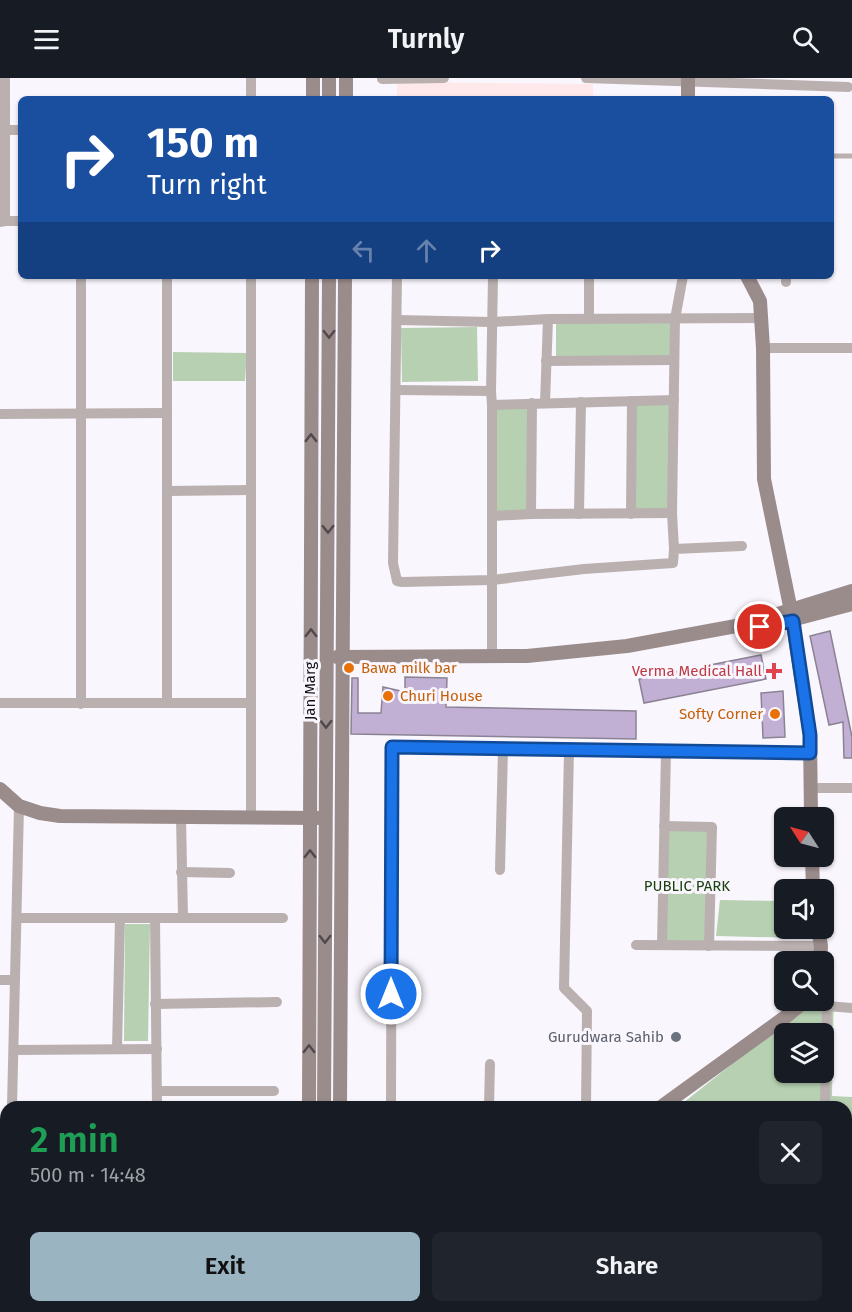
<!DOCTYPE html>
<meta charset="utf-8">
<style>
body{margin:0;font-family:"Fira Sans",sans-serif;background:#20242c;color:#f1f3f6;height:100vh;display:flex;flex-direction:column;font-size:22px;white-space:nowrap}
*{box-sizing:border-box;margin:0}
p{font-size:20px;color:#9ea1a6}
.icon{flex:none;width:33px;height:33px;fill:none;stroke:currentColor;stroke-width:2;stroke-linecap:round;stroke-linejoin:round}
.map{position:relative;flex:1;overflow:hidden}
.side{position:absolute;left:0px;top:1023px;width:852px;height:212px;display:flex;flex-direction:column;background:#171b24;border-radius:18px 18px 0 0;box-shadow:0 2px 4px #0004}
.side>*{flex:none}
.hud{position:absolute;left:18px;top:18px;width:816px;height:183px;border-radius:9px;box-shadow:0 2px 4px #0004;background:#1a4fa0;color:#fff;overflow:hidden}
.needle{width:39px;rotate:306deg}
.tools{position:absolute;left:774px;top:729px;display:grid;gap:12px}
.tools a{display:grid;place-items:center;width:60px;height:60px;border-radius:9px;background:#171b24;box-shadow:0 2px 4px #0004;font-size:30px}
.pin{position:absolute;display:grid;place-items:center;width:51px;height:51px;color:#fff;margin:-26px;border:3px solid #fff;border-radius:50%;box-shadow:0 2px 6px #0007}
.me{position:absolute;width:66px;margin:-33px;rotate:0deg;stroke-linejoin:round;filter:drop-shadow(0 0 4px #0008)}
.turn{display:flex;align-items:center;gap:21px;height:126px;padding:0 30px;font-size:27px}
.turn .icon{width:78px;height:78px;stroke-width:2.5}
.turn b{display:block;font-size:42px;line-height:51px}
.lanes{display:flex;align-items:center;height:57px;padding:0 30px;background:#0003;justify-content:center;gap:30px;direction:ltr}
.lanes .off{opacity:.35}
.round{display:grid;place-items:center;flex:none;width:63px;height:63px;border-radius:9px;background:#20242c}
.head{display:flex;align-items:center;justify-content:space-between;height:102px;padding:0 30px}
h1{font-size:36px;font-weight:600;line-height:45px;color:#1e9e55}
.button{display:flex;gap:12px;margin-top:auto;padding:12px 30px}
.button a{flex:1;height:69px;border-radius:9px;background:#9bb4c2;color:#111;font-size:24px;font-weight:600;line-height:69px;text-align:center}
.button a+a{background:#20242c;color:#f1f3f6}
header{display:flex;justify-content:space-between;align-items:center;height:78px;padding:0 30px;background:#171b24;font-size:27px;font-weight:600}
.map>svg:first-child{display:block}
</style>
<header><svg class="icon" aria-label="menu" viewBox="0 0 24 24"><path d="M4 6h16M4 12h16M4 18h16"/></svg>Turnly<svg class="icon" aria-label="search" viewBox="0 0 24 24"><circle cx="10" cy="10" r="6"/><path d="M15 15l6 6"/></svg></header>
<div class="map">
<svg width="852" height="1234" viewBox="0 0 852 1234">
<rect width="100%" height="100%" fill="#faf6fe"/>
<!-- education -->
<path fill="#fee8e9" d="M397,4l196,2v15h-196z"/>
<!-- green -->
<g fill="#b7d0b1" fill-rule="evenodd">
<rect x="556" y="245" width="116" height="34"/>
<path d="M477,249l1,54 -76,1 -1,-54z"/>
<path d="M173,274l74,1 -2,28h-72z"/>
<path d="M636,327h34l-1,105h-34z"/>
<rect x="490" y="329" width="38" height="104"/>
<path d="M664,748l48,1 -3,119 -47,-1z"/>
<path d="M720,822l64,1v27l14,1v9l-82,-2z"/>
<path d="M125,846h25l-2,117h-24z"/>
<path d="M834,909l-2,109 20,1v24h-6v-14h-168l88,-70 49,-36 9,-1v-6zM784,956h40v38h-40z"/>
<path d="M846,1211h6v23h-82v-5l76,-1z"/>
</g>
<!-- building -->
<g fill="#c1afd4" stroke="#8b8394" stroke-width="1.5">
<path d="M830,553l22,106v21h-8l-1,-36 -14,3 -19,-89z"/>
<path d="M761,577l5,24 -122,24 -5,-24z"/>
<path d="M405,599l42,1 -1,29 190,4v28l-285,-5 1,-56h6v35h23l2,-26 22,5z"/>
<path d="M783,613l2,46 -22,1 -2,-45z"/>
</g>
<g fill="none" stroke-linecap="round" stroke-linejoin="round">
<!-- lane -->
<path stroke="#bab0b0" stroke-width="5" d="M831,78h21"/>
<!-- street -->
<g stroke="#bab0b0" stroke-width="10">
<path d="M251,0v21"/>
<path d="M586,0l262,9"/>
<path d="M382,1l62,-1"/>
<path d="M5,52h16"/>
<path d="M5,143h16"/>
<path d="M0,144l5,-1v-143"/>
<path d="M81,198v428"/>
<path d="M167,198v427"/>
<path d="M251,198v541"/>
<path d="M397,198l-4,287 4,18 5,1 90,-2 92,-11 89,-6 1,-14 68,-3"/>
<path d="M589,198v43"/>
<path d="M786,204v-6"/>
<path d="M397,242l95,2 56,-3 213,-1"/>
<path d="M763,270h89"/>
<path d="M546,283l128,-1"/>
<path d="M396,312l95,1"/>
<path d="M545,325l3,-84"/>
<path d="M492,327l182,-5"/>
<path d="M0,336l167,-1"/>
<path d="M167,413l84,-1"/>
<path d="M531,436l1,-111"/>
<path d="M579,436l2,-112"/>
<path d="M631,436l1,-113"/>
<path d="M493,438l38,-2 141,-1"/>
<path d="M674,471l-2,-36 3,-194 8,-43"/>
<path d="M492,578v-251l-1,-14 2,-115"/>
<path d="M0,625h251"/>
<path d="M569,672l-5,238 23,23 -1,96"/>
<path d="M811,710h41"/>
<path d="M181,739l2,101"/>
<path d="M664,748l48,1 -3,119"/>
<path d="M500,792l3,-121"/>
<path d="M181,794l49,1"/>
<path d="M17,840h266"/>
<path d="M155,840l2,189"/>
<path d="M636,867l185,1"/>
<path d="M662,867l4,-195"/>
<path d="M0,902h15"/>
<path d="M824,912l3,11 -2,106"/>
<path d="M155,926l122,-2"/>
<path d="M827,928l25,2"/>
<path d="M117,971l3,-131"/>
<path d="M14,972l143,-1"/>
<path d="M157,1013h117"/>
<path d="M12,1029l7,-301"/>
<path d="M391,1029l1,-360 418,6"/>
<path d="M489,1029l1,-43"/>
<path d="M849,1204l3,-160"/>
<path d="M160,1228v6"/>
<path d="M586,1228v6"/>
<path d="M363,1234l1,-6"/>
<path d="M428,1234v-6"/>
<path d="M508,1234v-6"/>
<path d="M767,1234v-6"/>
</g>
<!-- secondary -->
<g stroke="#9b8c8c" stroke-width="14">
<path d="M329,0v21"/>
<path d="M688,0v21"/>
<path d="M313,21v-21"/>
<path d="M346,21v-21"/>
<path d="M747,198l13,25 3,47 1,131 27,132 19,124 1,83"/>
<path d="M784,544l68,-18"/>
<path d="M337,579l190,-1 100,-10 109,-20 9,-5 33,-7 74,-23"/>
<path d="M0,711l19,17 21,7 20,3 258,2"/>
<path d="M812,778l1,34"/>
<path d="M818,850l3,18 -1,16"/>
<path d="M309,1029l3,-831"/>
<path d="M324,1029l5,-831"/>
<path d="M340,1029l5,-831"/>
<path d="M661,1029l127,-92 18,-15"/>
<path d="M645,1228v6"/>
<path d="M307,1234v-6"/>
<path d="M322,1234v-6"/>
<path d="M338,1234v-6"/>
</g>
</g>
<!-- one-way arrows -->
<defs><path id="oneway-chevron" d="M-2-3.5L2.5 0L-2 3.5" fill="none" stroke-width="1.6" stroke-linecap="round" stroke-linejoin="round" transform="scale(1.5)"/></defs>
<g stroke="#51484c">
<use href="#oneway-chevron" transform="translate(329 256) rotate(90)"/>
<use href="#oneway-chevron" transform="translate(311 360) rotate(-90)"/>
<use href="#oneway-chevron" transform="translate(328 451) rotate(90)"/>
<use href="#oneway-chevron" transform="translate(311 555) rotate(-90)"/>
<use href="#oneway-chevron" transform="translate(326 646) rotate(90)"/>
<use href="#oneway-chevron" transform="translate(310 776) rotate(-90)"/>
<use href="#oneway-chevron" transform="translate(325 861) rotate(90)"/>
<use href="#oneway-chevron" transform="translate(309 971) rotate(-90)"/>
</g>
<g fill="none" stroke-linecap="round" stroke-linejoin="round">
<!-- route casing -->
<g stroke="#114b97" stroke-width="15">
<path id="route" d="M391,916l1,-247 418,6v-18l-17,-114 -33,6"/>
</g>
<!-- route -->
<use href="#route" stroke="#1a73e8" stroke-width="10"/>
</g>
<!-- markers -->
<g fill="#e8710a" stroke="#faf6fe" stroke-width="2">
<circle cx="349" cy="590" r="6"/>
<circle cx="388" cy="618" r="6"/>
<circle cx="775" cy="636" r="6"/>
</g>
<path fill="#e0444e" stroke="#faf6fe" stroke-width="2" d="M771 584h6v6h6v6h-6v6h-6v-6h-6v-6h6z"/>
<circle fill="#6b7280" stroke="#faf6fe" stroke-width="2" cx="676" cy="959" r="6"/>
<g text-anchor="middle" stroke-width="6" stroke-linejoin="round" paint-order="stroke">
<!-- food labels -->
<g font-size="15" fill="#c56008" stroke="#faf6fe" text-anchor="start">
<text x="361" y="595">Bawa milk bar</text>
<text x="400" y="623">Churi House</text>
<text x="763" y="641" text-anchor="end">Softy Corner</text>
</g>
<!-- health labels -->
<g font-size="15" fill="#be3a42" stroke="#faf6fe" text-anchor="end">
<text x="762" y="598">Verma Medical Hall</text>
</g>
<!-- street labels -->
<g font-size="15" fill="#141117" stroke="#faf6fe">
<text transform="translate(310 613) rotate(-90)" y="5">Jan Marg</text>
</g>
<!-- park labels -->
<g font-size="15" fill="#1c4111" stroke="#faf6fe">
<text x="687" y="813">PUBLIC PARK</text>
</g>
<!-- worship labels -->
<g font-size="15" fill="#5b616d" stroke="#faf6fe" text-anchor="end">
<text x="664" y="964">Gurudwara Sahib</text>
</g>
</g>
</svg>
<div class="tools">
<a><svg class="needle" viewBox="-14 -14 28 28"><path d="M0-13l5 13h-10z" fill="#e53935"/><path d="M0 13l5-13h-10z" fill="#9ea1a6"/></svg></a>
<a><svg class="icon" aria-label="sound" viewBox="0 0 24 24"><path d="M4 9h4l5-4v14l-5-4H4zM17 9q2 3 0 6"/></svg></a>
<a><svg class="icon" aria-label="search" viewBox="0 0 24 24"><circle cx="10" cy="10" r="6"/><path d="M15 15l6 6"/></svg></a>
<a><svg class="icon" aria-label="layers" viewBox="0 0 24 24"><path d="M12 4l9 5-9 5-9-5zM3 14l9 5 9-5"/></svg></a>
</div>
<div class="pin" style="left:760px;top:549px;background:#d93025"><svg class="icon" aria-label="arrive" viewBox="0 0 24 24"><path d="M6 21V4h12l-3 4 3 4H6"/></svg></div>
<svg class="me" style="left:391px;top:916px" viewBox="-20 -20 40 40"><circle r="17" fill="#1a73e8" stroke="#fff" stroke-width="3"/><path d="M0-11L8 9 0 5-8 9z" fill="#fff"/></svg>
<div class="hud">
<div class="turn"><svg class="icon" aria-label="right" viewBox="0 0 24 24"><path d="M7 20v-9h11M14 6l5 5-5 5"/></svg><div><b>150 m</b>Turn right</div></div>
<div class="lanes"><svg class="icon off" aria-label="left" viewBox="0 0 24 24"><path d="M17 20v-9H6M10 6l-5 5 5 5"/></svg><svg class="icon off" aria-label="ahead" viewBox="0 0 24 24"><path d="M12 20V5M6 11l6-6 6 6"/></svg><svg class="icon" aria-label="right" viewBox="0 0 24 24"><path d="M7 20v-9h11M14 6l5 5-5 5"/></svg></div>
</div>
<section class="side">
<div class="head"><div><h1>2 min</h1><p>500 m · 14:48</p></div><a class="round"><svg class="icon" aria-label="close" viewBox="0 0 24 24"><path d="M6 6l12 12M18 6L6 18"/></svg></a></div>
<div class="button"><a>Exit</a><a>Share</a></div>
</section>
</div>
